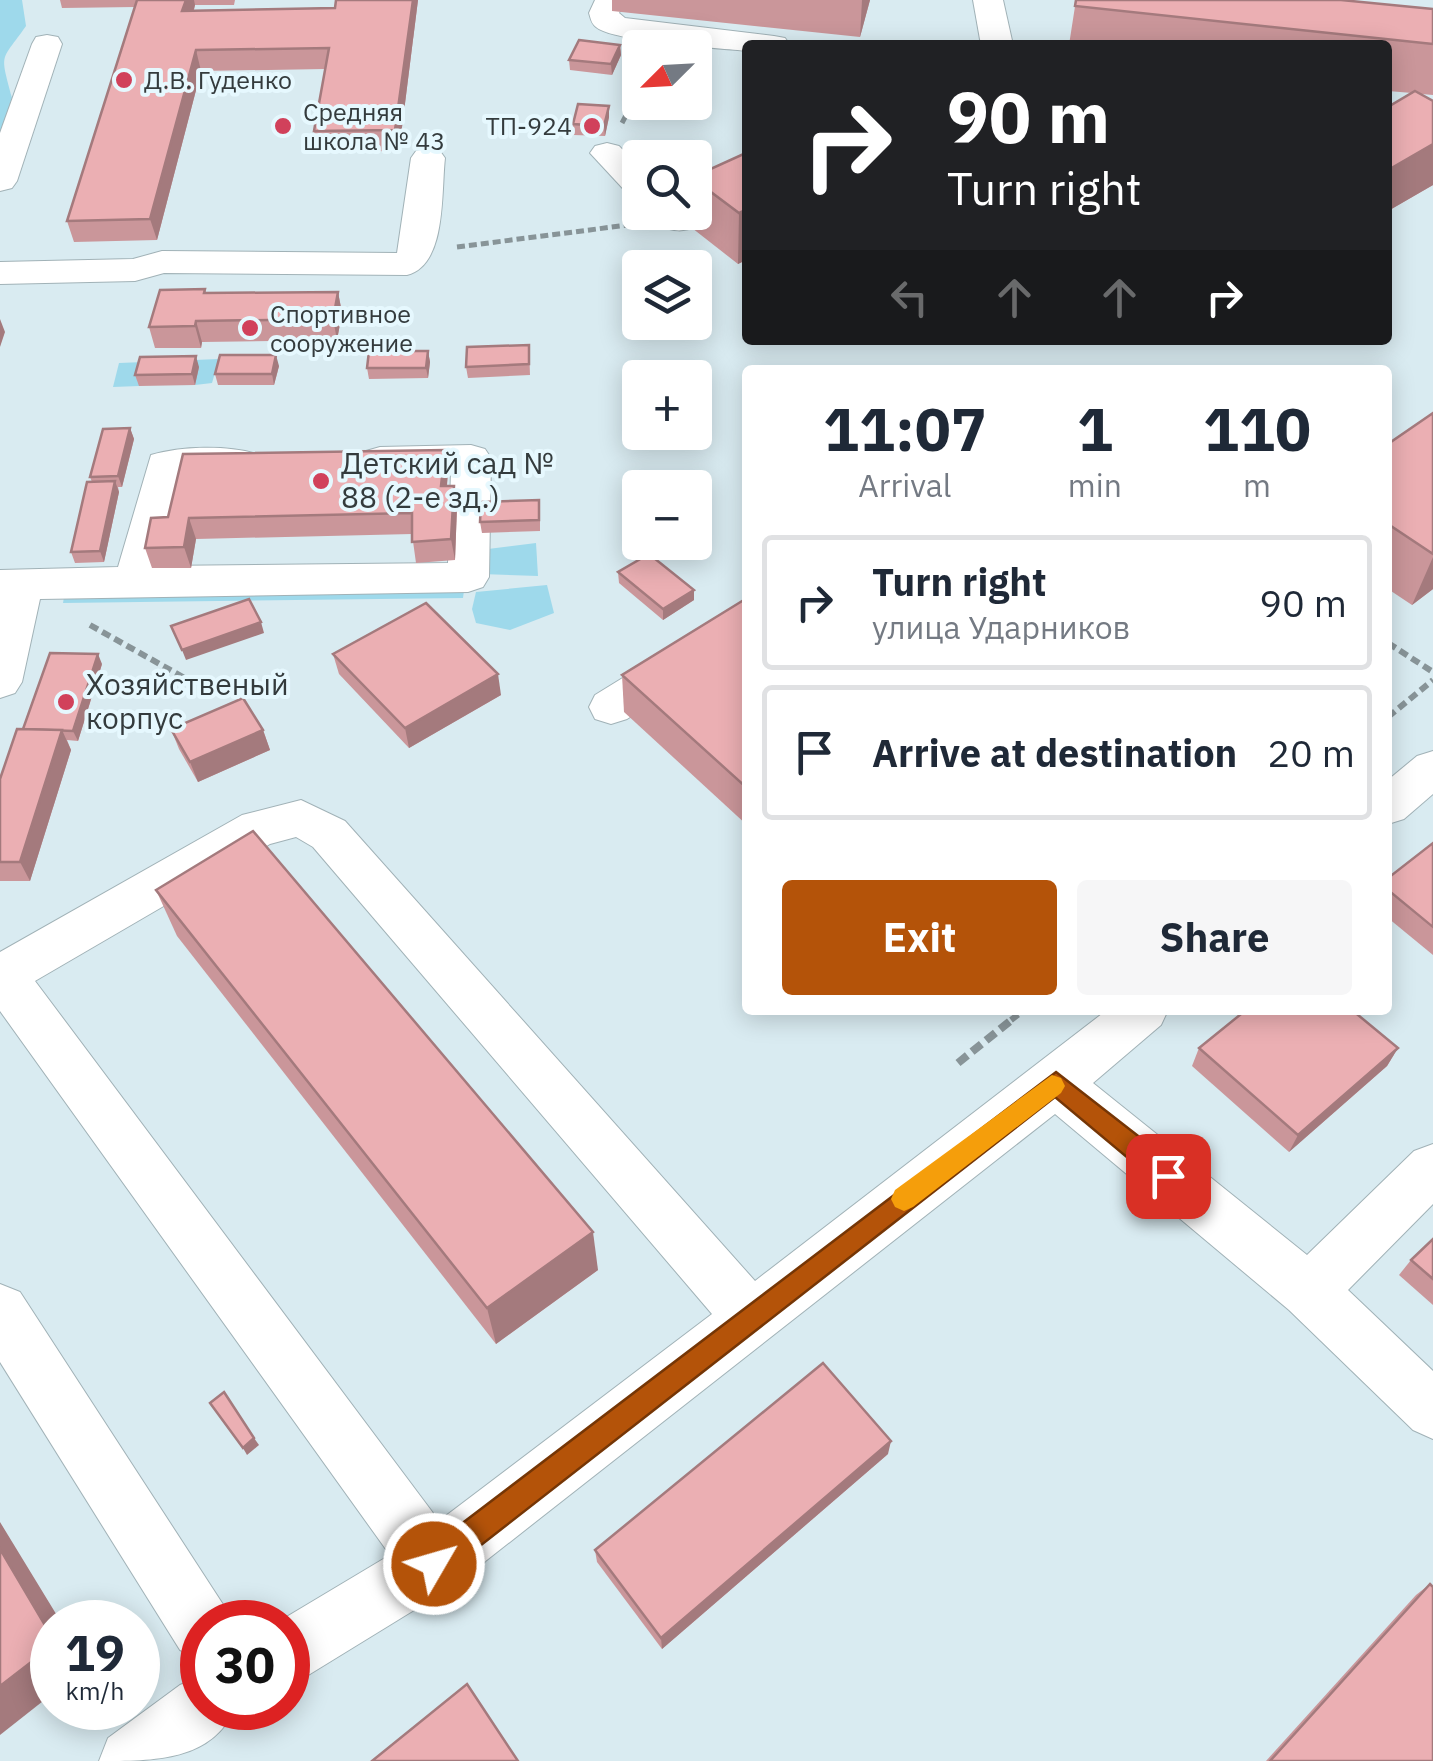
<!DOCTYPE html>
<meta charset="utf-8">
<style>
body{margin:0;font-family:"IBM Plex Sans",sans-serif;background:#f6f6f7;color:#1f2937;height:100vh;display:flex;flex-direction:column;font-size:38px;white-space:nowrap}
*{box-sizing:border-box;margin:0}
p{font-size:32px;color:#747a83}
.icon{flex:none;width:55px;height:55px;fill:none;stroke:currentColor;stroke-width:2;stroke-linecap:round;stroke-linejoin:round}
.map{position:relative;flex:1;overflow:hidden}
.drawer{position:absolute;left:742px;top:365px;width:650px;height:650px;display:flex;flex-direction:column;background:#fff;border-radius:10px;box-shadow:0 5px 25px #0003}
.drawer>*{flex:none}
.hud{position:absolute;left:742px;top:40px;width:650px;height:305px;border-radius:10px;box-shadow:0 5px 25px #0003;background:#202124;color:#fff;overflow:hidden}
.needle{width:65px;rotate:246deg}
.fabs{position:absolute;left:622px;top:30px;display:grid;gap:20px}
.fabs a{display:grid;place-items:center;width:90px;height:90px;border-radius:10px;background:#fff;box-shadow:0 5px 25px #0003;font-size:50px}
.speed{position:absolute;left:30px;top:1600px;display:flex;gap:20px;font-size:50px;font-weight:700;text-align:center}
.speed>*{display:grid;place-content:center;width:130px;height:130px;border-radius:50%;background:#fff;box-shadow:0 5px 25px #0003;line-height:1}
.speed small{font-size:25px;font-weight:400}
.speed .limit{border:15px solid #d22;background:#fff;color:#111}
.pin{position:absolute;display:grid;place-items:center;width:85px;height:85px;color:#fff;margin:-42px;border-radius:20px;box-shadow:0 5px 15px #0006}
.me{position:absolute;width:110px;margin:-55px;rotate:52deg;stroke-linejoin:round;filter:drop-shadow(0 0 8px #0008)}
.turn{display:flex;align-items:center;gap:35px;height:210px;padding:0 40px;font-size:45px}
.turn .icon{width:130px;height:130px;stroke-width:2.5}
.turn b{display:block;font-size:70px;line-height:85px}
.lanes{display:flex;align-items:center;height:95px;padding:0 40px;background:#0003;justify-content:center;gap:50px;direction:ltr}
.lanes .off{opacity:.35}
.eta{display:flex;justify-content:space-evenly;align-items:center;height:170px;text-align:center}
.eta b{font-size:60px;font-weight:700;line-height:70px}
.action{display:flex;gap:20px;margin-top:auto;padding:20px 40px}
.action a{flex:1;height:115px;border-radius:10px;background:#b45309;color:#fff;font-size:40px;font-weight:700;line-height:115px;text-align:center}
.action a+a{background:#f6f6f7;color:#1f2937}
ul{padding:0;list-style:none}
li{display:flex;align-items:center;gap:30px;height:135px;margin:0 20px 15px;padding:0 20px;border:5px solid #e0e1e3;border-radius:10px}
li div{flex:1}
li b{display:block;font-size:38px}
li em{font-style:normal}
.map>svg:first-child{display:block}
</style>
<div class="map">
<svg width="1433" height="1761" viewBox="0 0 1433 1761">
<rect width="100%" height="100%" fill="#d9ebf1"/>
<!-- green -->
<g fill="#9ed9eb">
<path d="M0,0h22l4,26c-26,37 -26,25 -14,72l-12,34z"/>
<path d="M219,359l-7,24 -17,2 3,-17 -59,18 -26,1 6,-24z"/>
<path d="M536,543l2,33 -57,-2 -1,-24z"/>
<path d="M465,583l-2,15 -400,5 1,-6z"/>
<path d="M547,585l7,28 -44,17 -34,-7 -4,-14 4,-17z"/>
</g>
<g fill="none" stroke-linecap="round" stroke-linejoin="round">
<!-- minor casing -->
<g stroke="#a1b2b7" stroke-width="2">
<g id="minor">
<path d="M595,0h30l-6,13 6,5 149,18 11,2 5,7h-42v6c-29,-3 -134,-9 -152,-24 -5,-4 -5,-8 -7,-14z"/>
<path d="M973,0h30l10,45h-32z"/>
<path d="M47,35l11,2 4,7 -45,137 -5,7 -12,3v-58l32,-89 4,-7z"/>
<path d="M607,143l12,3 21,22v29l-12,-3 -38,-41 5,-7z"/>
<path d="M428,148l12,3 5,7c-4,34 2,107 -38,117l-243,-2 -29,8 -135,3v-22l133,-3 29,-8 235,2 14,-95 5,-7z"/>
<path d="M695,202l10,3 5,7c-17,25 -46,24 -63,0h48z"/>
<path d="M471,445l14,4 6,9 -2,119 -6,10 -15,5 -428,7 -18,83 -7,11 -15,5v-128l118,-3 33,-112c30,-9 76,-10 106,-1l6,9 -6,9 -76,5 -22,89 289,-3 3,-91 -71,1 -14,-4 -6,-9 6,-9 14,-4z"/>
<path d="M748,606v36l-121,77 -16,5 -16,-5 -6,-12 6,-12 138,-85z"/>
<path d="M1433,751v43l-29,25 -16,5v-44l29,-24z"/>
<path d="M301,800l44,21 410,460 352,-271h61l-7,15 -68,58 214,172 107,-104 19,-7v60l-85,86 85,81v68l-20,-9 -124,-120 -234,-196 -600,471 -145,89 -22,9v-61h-10l112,-67 -390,-544v-59l242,-137zM296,837l17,10 399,467 -273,207 -404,-540 235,-137z"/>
<path d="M0,1284l20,8 204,314 7,16h-29v37l-22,-9 -180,-288z"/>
<path d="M202,1676v32h33c-23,53 -80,53 -136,53l9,-23 72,-53z"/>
</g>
</g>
<!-- path-far2 -->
<g stroke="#889498" stroke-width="5" stroke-dasharray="8 4" stroke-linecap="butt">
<path d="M622,123l18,-34"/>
<path d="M457,247l171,-22"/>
</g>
<!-- path-far1 -->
<g stroke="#889498" stroke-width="6" stroke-dasharray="9 5" stroke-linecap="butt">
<path d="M90,625l107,60"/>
<path d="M1388,643l45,29"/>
<path d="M1388,717l45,-37"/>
<path d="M1011,1020l13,-10"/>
</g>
<!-- path -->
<path stroke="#889498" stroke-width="8" stroke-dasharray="12 6" stroke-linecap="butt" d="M958,1063l56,-45"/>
<!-- minor -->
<use href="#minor" fill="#fff" fill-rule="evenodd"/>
</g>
<!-- wall -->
<g fill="#ca969a">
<path d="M60,0h175l-1,5h-39l-1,5 141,-2 1,-8h82l-19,151 -81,1 -4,-21 11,-62 -124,2 -44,169 -83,2 -7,-21 68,-214 -73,1z"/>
<path d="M612,0h258l-10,37 -248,-26z"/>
<path d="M1076,0l357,9v86l-12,-1 12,7v84l-45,26v-104l24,-14 -24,-2v-46h-319z"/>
<path d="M620,45l1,10 -9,20 -42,-5 -1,-10z"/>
<path d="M609,106v11l-4,19 -32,-1v-11z"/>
<path d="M748,152v107l-10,5 -46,-36v-16h3v-36z"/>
<path d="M205,289l1,4 132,-1 4,21 -5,27 -135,2 -1,6h-46l-6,-21z"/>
<path d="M529,345l1,30 -62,3 -2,-11z"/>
<path d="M428,351l2,11 -2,16 -59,1 -2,-11z"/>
<path d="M279,366l-5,19h-56l-3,-11z"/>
<path d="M199,367l-4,18 -56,1 -4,-11z"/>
<path d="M1433,413v176l-21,16 -24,-16v-145z"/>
<path d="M130,428l4,11 -12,48h-4l1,5 -15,70 -29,1 -4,-11 21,-70 -2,-5z"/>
<path d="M448,471l-1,15 10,21 -2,53 -39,3 -4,-29 -216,5 -5,29h-39l-7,-20 23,-31z"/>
<path d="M540,511v20l-58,2 -2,-11z"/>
<path d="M618,572l76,28 -31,20 -44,-37z"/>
<path d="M747,598l1,228 -124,-114 -2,-37z"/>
<path d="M333,654l168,41 -92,53 -70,-74z"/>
<path d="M102,664l-24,77 -11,-1 4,10 -41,131h-30v-102z"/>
<path d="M171,729l92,1 7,20 -72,32 -19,-33z"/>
<path d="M1433,843v112l-45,-37v-40z"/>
<path d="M156,890l442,380 -102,74 -319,-408z"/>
<path d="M1199,1048h199l-11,18 -98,86 -97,-86z"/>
<path d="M1433,1239v66l-34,-30 12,-15z"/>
<path d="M888,1454l-226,195 -65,-87 -2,-12z"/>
<path d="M1430,1584l3,177h-167l150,-166z"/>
</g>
<!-- shaded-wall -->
<g fill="#a47a7d">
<path d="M186,0h8l1,5 -7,26 -6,-20z"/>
<path d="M413,0h5l-19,151 -4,-21z"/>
<path d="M862,0h8l-10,37z"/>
<path d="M620,45l1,10 -9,20 -1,-11z"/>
<path d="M196,50l5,21 -44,169 -7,-21z"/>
<path d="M609,106v11l-4,19 -1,-10z"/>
<path d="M1433,144v41l-45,26v-41z"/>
<path d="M748,209v50l-10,5 1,-51z"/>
<path d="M338,292l4,21 -5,27 -4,-21z"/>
<path d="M0,319l5,13 -5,15z"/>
<path d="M196,321l6,21 -1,6 -6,-22z"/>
<path d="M428,351l2,11 -2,16 -2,-10z"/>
<path d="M276,355l3,11 -5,19 -2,-11z"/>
<path d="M196,356l3,11 -4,18 -3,-11z"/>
<path d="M130,428l4,11 -12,48 -4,-11z"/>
<path d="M445,450l3,21 -3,36 -4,-21z"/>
<path d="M115,481l4,11 -15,70 -4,-11z"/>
<path d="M454,486l3,21 -2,53 -4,-21z"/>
<path d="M189,518l7,21 -5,29 -7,-21z"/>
<path d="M1433,557v32l-21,16z"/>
<path d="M694,590v10l-31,20v-11z"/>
<path d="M261,622l3,11 -78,27 -4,-10z"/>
<path d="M98,654l4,10 -24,77 -5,-10z"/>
<path d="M498,674l3,21 -92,53 -4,-20z"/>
<path d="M62,730l9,20 -41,131 -10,-19z"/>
<path d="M263,730l7,20 -72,32 -8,-20z"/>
<path d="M1398,1048l-11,18 -98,86 9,-17z"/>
<path d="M593,1232l5,38 -102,74 -9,-36z"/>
<path d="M254,1438l5,7 -12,10 -4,-7z"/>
<path d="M891,1441l-3,13 -226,195 -1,-11z"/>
<path d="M0,1522l61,100h-9v15l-52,-88z"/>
<path d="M52,1646v48l-52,41v-49z"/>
</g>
<!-- building -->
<g fill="#ebafb3" stroke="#a47a7d" stroke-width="2.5">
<path d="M137,0h49l-4,11 153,-3 1,-8h77l-18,130 -81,1 15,-83 -133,2 -46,169 -83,2z"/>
<path d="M1076,0h265l92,9v35l-358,-38z"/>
<path d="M579,40l41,5 -9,19 -42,-4z"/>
<path d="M1415,91l18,10v43l-45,26v-63z"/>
<path d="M578,104l31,2 -5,20 -31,-2z"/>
<path d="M748,152v57l-9,4 -44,-33v-4z"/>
<path d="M205,289l-1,4 134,-1 -5,27 -137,2 -1,5 -46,1 11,-37z"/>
<path d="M529,345v19l-63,3 1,-20z"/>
<path d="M369,351h59l-2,17h-59z"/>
<path d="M220,355h56l-4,19h-57z"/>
<path d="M196,356l-4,18 -57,1 5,-18z"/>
<path d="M1433,413v141l-45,-30v-80z"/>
<path d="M130,428l-12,48 -28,1 13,-48z"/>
<path d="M445,450l-4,36h13l-3,53 -39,3v-29l-223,5 -5,29 -39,1 6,-30 17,-1 15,-63z"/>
<path d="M115,481l-15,70 -29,1 16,-70z"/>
<path d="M539,500v20l-59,2 1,-20z"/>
<path d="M649,554l45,36 -31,19 -45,-37z"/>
<path d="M747,598l1,1v190l-126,-114z"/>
<path d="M249,599l12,23 -79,28 -11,-24z"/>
<path d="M426,603l72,71 -93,54 -72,-74z"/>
<path d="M50,653l48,1 -25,77 -50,-2z"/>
<path d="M243,698l20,32 -73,32 -19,-33z"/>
<path d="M17,729l45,1 -42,132h-20v-83z"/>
<path d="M253,831l340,401 -106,76 -331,-418z"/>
<path d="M1433,843v84l-45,-37v-12z"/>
<path d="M1246,1010h106l46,38 -100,87 -99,-87z"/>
<path d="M1433,1239v40l-22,-19z"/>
<path d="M823,1363l68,78 -230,197 -66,-88z"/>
<path d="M224,1392l30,46 -11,10 -33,-45z"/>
<path d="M0,1549l52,88v9l-52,40z"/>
<path d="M1430,1584l3,3v174h-163z"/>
<path d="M467,1684l51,77h-146z"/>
</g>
<!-- route -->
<path fill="#b45309" stroke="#753606" stroke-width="2.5" d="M1056,1072l122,95 3,9 -3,8 -10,3 -9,-3 -104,-87 -611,477 -10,4 -11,-4 -4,-10 4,-11z"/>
<!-- slow -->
<path fill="#f59e0b" d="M1052,1075l9,3 4,8 -4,7 -148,114 -9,4 -9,-4 -4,-8 4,-9z"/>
<!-- markers -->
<g fill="#d1415b" stroke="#e6f8fe" stroke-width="4">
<circle cx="124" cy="80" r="10"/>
<circle cx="283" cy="126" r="10"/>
<circle cx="592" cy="126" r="10"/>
<circle cx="250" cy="328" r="10"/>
<circle cx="321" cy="481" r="10"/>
<circle cx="66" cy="702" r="10"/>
</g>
<g text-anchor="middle" stroke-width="8" stroke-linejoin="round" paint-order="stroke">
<!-- far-poi labels -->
<g font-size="25" fill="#343b3d" stroke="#e6f8fe" text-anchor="start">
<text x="144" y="89">Д.В. Гуденко</text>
<text x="303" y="121">Средняя<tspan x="303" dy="29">школа № 43</tspan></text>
<text x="572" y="135" text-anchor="end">ТП-924</text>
<text x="270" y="323">Спортивное<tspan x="270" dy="29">сооружение</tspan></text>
</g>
<!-- poi labels -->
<g font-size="30" fill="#343b3d" stroke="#e6f8fe" text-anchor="start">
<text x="341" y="474">Детский сад №<tspan x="341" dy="34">88 (2-е зд.)</tspan></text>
<text x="86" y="695">Хозяйственый<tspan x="86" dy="34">корпус</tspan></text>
</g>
</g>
</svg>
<div class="fabs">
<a><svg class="needle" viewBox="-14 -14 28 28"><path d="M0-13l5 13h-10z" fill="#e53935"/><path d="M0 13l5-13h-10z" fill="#747a83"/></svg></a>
<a><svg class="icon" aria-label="search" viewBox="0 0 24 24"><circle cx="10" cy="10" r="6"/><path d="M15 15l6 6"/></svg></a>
<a><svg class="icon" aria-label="layers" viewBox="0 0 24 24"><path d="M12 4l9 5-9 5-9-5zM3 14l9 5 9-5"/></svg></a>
<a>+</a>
<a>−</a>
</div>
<div class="speed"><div>19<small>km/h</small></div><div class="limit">30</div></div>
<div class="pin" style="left:1168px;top:1176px;background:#d93025"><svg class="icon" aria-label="arrive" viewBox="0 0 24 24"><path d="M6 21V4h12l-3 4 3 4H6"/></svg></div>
<svg class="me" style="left:434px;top:1564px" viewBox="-20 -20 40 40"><circle r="17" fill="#b45309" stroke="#fff" stroke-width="3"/><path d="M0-11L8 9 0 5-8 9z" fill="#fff"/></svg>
<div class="hud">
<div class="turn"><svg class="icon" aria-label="right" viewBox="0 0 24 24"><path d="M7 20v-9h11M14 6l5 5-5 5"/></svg><div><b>90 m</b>Turn right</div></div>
<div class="lanes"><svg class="icon off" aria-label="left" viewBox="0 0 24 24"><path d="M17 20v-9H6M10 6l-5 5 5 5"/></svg><svg class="icon off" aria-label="ahead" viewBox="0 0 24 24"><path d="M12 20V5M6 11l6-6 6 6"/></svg><svg class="icon off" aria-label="ahead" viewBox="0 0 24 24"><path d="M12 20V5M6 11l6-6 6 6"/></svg><svg class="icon" aria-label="right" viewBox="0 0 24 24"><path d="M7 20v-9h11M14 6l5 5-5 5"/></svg></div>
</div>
<section class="drawer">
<div class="eta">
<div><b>11:07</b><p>Arrival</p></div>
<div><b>1</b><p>min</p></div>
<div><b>110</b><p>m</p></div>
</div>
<ul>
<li><svg class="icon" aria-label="right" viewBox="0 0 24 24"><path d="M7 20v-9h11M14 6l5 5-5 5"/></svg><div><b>Turn right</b><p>улица Ударников</p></div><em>90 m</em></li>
<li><svg class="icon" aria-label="arrive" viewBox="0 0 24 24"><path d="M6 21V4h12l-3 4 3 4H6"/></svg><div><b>Arrive at destination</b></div><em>20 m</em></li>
</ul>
<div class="action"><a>Exit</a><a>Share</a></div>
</section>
</div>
